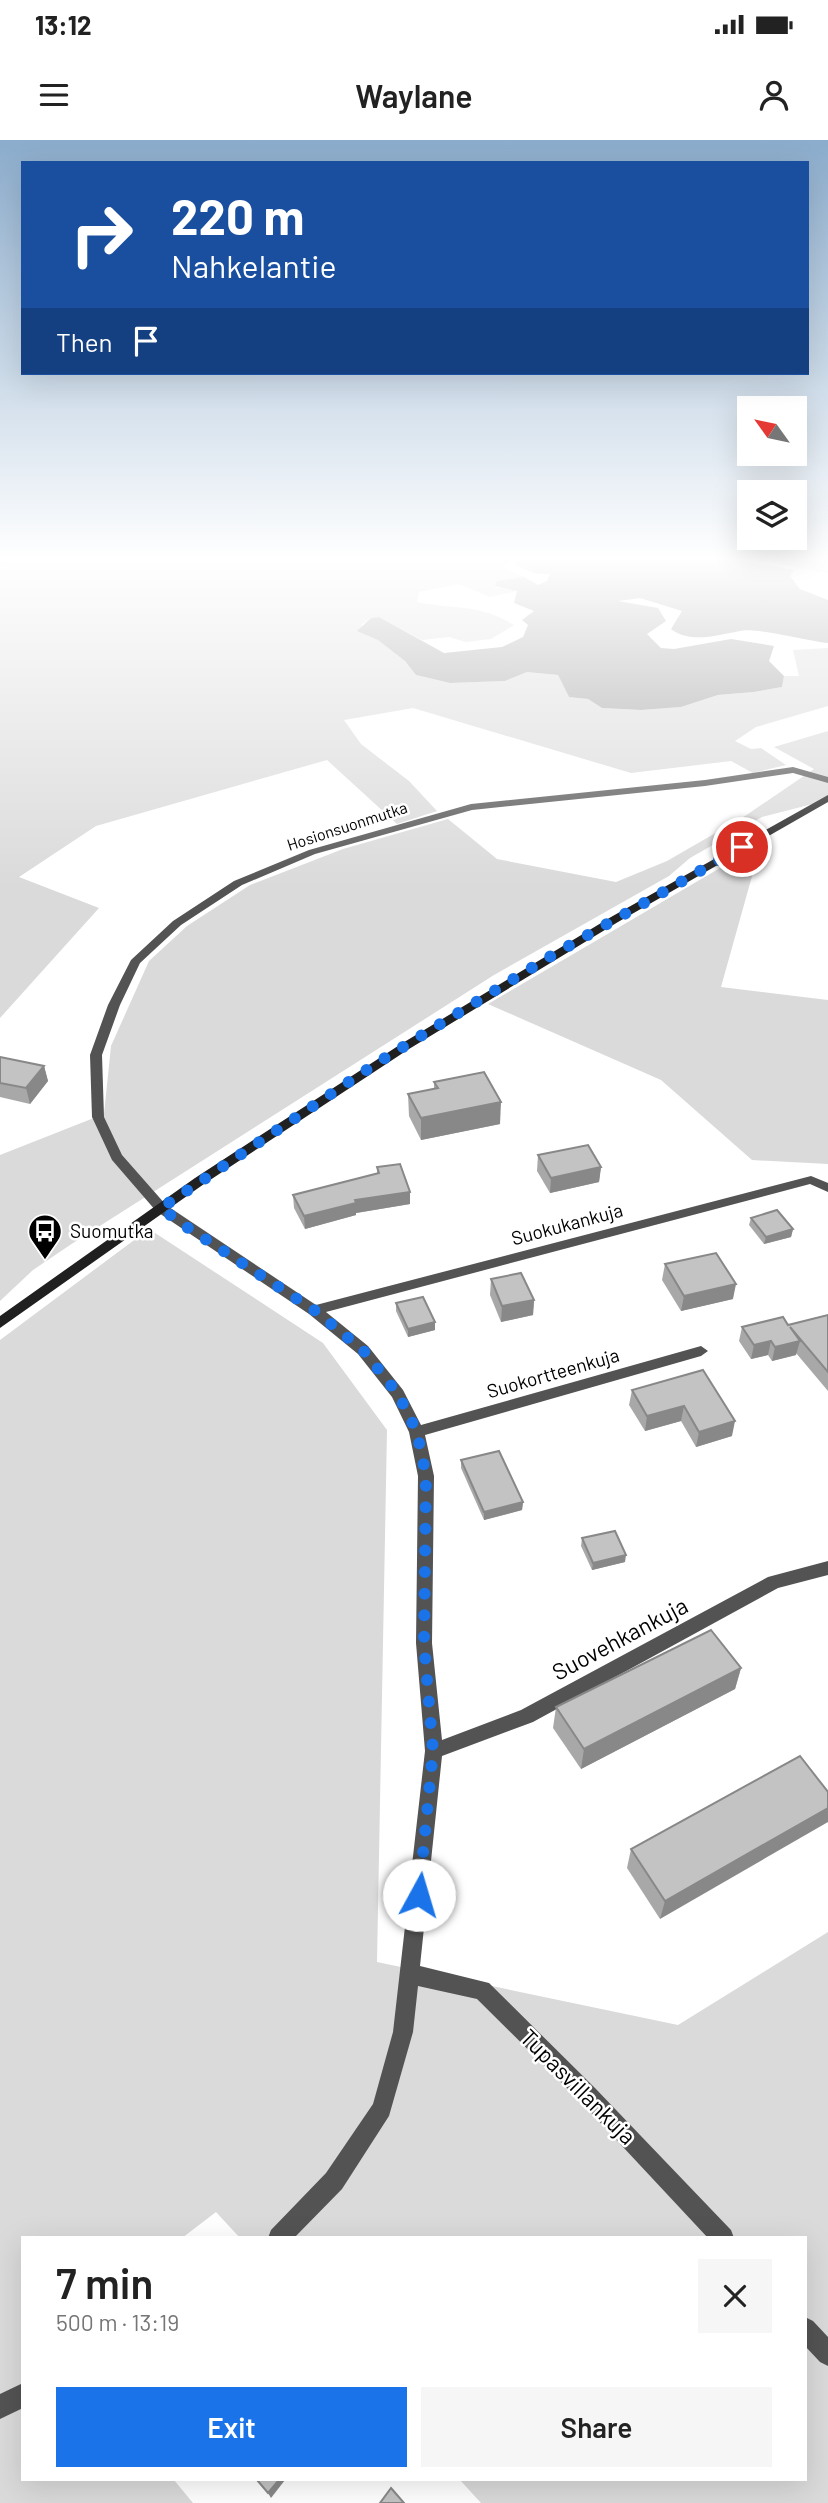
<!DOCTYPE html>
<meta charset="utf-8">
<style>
body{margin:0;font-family:Barlow,sans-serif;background:#f6f6f6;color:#222;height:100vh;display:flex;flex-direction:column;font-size:26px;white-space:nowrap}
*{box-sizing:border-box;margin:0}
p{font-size:23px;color:#767676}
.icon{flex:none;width:38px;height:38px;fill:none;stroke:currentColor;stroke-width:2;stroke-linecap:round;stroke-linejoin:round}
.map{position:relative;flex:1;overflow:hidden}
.drawer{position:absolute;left:21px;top:2096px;width:786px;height:245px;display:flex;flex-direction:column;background:#fff;border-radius:0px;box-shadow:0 7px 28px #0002}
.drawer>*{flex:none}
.guide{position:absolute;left:21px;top:21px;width:788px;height:214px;border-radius:0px;box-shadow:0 7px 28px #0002;background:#1a4fa0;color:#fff;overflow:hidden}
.needle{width:46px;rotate:303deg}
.fabs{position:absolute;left:737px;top:256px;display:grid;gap:14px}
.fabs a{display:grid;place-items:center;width:70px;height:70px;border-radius:0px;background:#fff;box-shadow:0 7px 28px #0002;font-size:35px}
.pin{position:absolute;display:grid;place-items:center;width:60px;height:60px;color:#fff;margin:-30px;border:4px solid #fff;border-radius:50%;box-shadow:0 2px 7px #0007}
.me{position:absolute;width:77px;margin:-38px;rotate:6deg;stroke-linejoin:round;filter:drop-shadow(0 0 5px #0008)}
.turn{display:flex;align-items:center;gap:24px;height:147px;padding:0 35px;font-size:32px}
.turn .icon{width:91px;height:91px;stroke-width:2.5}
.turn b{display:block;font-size:49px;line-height:60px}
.then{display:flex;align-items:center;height:66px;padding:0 35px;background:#0003;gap:14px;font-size:26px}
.round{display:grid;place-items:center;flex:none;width:74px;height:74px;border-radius:0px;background:#f6f6f6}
.summary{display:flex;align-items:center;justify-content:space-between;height:119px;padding:0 35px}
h1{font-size:42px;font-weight:600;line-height:52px}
.action{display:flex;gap:14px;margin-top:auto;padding:14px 35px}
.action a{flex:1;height:80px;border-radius:0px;background:#1a73e8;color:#fff;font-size:28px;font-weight:600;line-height:80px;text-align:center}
.action a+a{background:#f6f6f6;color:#222}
.status{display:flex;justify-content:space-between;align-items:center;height:49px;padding:0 35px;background:#fff;direction:ltr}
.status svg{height:19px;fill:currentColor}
header{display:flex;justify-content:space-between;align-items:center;height:91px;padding:0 35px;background:#fff;font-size:32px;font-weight:600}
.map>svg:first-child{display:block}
</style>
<div class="status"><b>13:12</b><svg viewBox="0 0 49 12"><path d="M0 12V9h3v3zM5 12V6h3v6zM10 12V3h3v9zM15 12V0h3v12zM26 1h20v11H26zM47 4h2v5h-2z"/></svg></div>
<header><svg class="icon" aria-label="menu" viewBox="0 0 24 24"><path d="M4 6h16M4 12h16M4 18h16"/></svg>Waylane<svg class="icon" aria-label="person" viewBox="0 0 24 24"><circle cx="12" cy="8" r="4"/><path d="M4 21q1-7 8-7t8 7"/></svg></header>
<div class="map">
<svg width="828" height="2363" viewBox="0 0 828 2363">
<rect width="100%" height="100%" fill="#fff"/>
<!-- green -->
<g fill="#dadada">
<path d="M19,416h502l-19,10 22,11 -27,4 -2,6 22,4 -27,6 -31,-13 -40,8 -2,10c38,8 61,1 97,23l-23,14 -25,3 -17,-5 -27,3 -43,-23 -8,1 -10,7 44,36 11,14 34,8 55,-2 22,-9 31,3 11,22 19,2 14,9 39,2 40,-3 37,-12 36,-3 28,-5 2,-11h15l-6,-26 35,-2v58l-72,21 -21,14 16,8 10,-1 25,17 -33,8 -22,-12 -100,12 -218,-65 -69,12 17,24 48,37 28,30 -40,13 -70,-64 -231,66 -77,51 80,31 -99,110v-457l11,1z"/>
<path d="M734,416h94v17z"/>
<path d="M828,591v69l-66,17 -72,41 -21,18 -175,99 -424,270 -37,25 -33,31v-146l104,-41 7,-68 38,-85 38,-35 63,-41 93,-36 105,-30 49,40 119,23 51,-21 78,-45 69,-47 -40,-22z"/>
<path d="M761,704l-40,143 107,13v164l-76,-4 -91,-80 -173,-76z"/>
<path d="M149,1089l174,114 64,87 -10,532 301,63 150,-93v571h-347l-21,-23h345v-242h-565l-24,-26 -34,26h-159v242h151l19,23h-193v-1163z"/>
</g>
<!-- water -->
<path fill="#a1a1a1" d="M529,416h183l82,14 -4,6 10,13 28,11v43c-20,-2 -72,-16 -88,-12 -23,4 -49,13 -69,-2l11,-18 -42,-13 -22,3 40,7 8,13 -19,13 14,14 13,1 57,-10 43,7 -5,15 15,15 -2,11 -28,5 -36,3 -37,12 -40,3 -39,-2 -14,-9 -19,-2 -11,-22 -31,-3 -22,9 -55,2 -34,-8 -11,-14 -27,-21 -21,-9 14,-13 8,-1 65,36 58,-6 21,-10 5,-12 -6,-5 12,-9 -20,-8 3,-12 -22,-5 2,-5 27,-4 14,8 9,-4 3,-7h-14l-23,-10z"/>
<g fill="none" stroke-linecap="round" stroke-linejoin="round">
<!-- street -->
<g fill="#535353" fill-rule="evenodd">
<path d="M793,627l35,10v6l-35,-10 -88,13 -233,24 -157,44 -73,31 -61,40 -41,38 -20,42 -18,50 2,62 18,38 44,50 150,100 495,-129 17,7v9l-18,-8 -484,128 42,34 35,44 18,35 280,-79 7,5 -7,5 -276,79 9,41 -2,167 10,97 79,-30 247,-133 60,-16v14l-50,13 -245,134 -91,34 -22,210 69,17 106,105 136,142 3,8h-26l-127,-136 -104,-103 -59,-13 -5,46 -24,84 -47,73 -48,49h-26l3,-8 55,-57 47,-69 20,-72 32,-281 -9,-108 2,-167 -9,-44 -17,-35 -34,-43 -49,-40 -153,-103 -44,-51 -20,-43 -2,-62 18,-50 23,-45 42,-39 61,-40 75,-31 162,-46 234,-24z"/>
<path d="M805,2177l8,4 15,16v29l-8,-4 -15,-16z"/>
<path d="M23,2243v25l-23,11v-25z"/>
</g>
<!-- secondary -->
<path fill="#202020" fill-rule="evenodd" d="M828,655v7l-210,120 -209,127 -205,135 -204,144v-12l195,-138 206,-134 210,-127z"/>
</g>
<!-- wall -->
<g fill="#a8a8a8">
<path d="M0,917l44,9 4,15 -18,23 -30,-7z"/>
<path d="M434,942l66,42 -79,16 -12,-24 -1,-22 26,-5z"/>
<path d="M538,1015l63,12 -2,15 -49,11 -13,-22z"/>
<path d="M377,1027l33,37 -54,9v2l-51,14 -11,-21 -1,-13 84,-21z"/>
<path d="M751,1078l42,11 -2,8 -27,7 -15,-19z"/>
<path d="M665,1124l68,35 -52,12 -19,-31z"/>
<path d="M491,1139l43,21 -1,15 -32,7 -11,-27z"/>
<path d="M396,1163l39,19v8l-27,7 -12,-26z"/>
<path d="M828,1175v76l-32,-38v2l-24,6 -4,-6 -17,4 -12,-18 3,-14 46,-2z"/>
<path d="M703,1230l29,66 -36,11 -15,-26 -36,10 -16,-26 3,-15z"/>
<path d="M461,1320l62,42 -1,8 -38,10 -23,-52z"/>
<path d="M582,1398l43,24 -33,8 -11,-24z"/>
<path d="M741,1528l-6,21 -154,80 -28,-41 3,-21z"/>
<path d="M800,1616l-140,163 -33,-51 4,-19z"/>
</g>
<!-- shaded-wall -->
<g fill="#888">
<path d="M44,926l4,15 -18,23 -4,-16z"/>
<path d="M501,962l-1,22 -79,16v-22z"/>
<path d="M601,1027l-2,15 -49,11 1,-15z"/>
<path d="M410,1052v12l-54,9v2l-51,14 -1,-13 51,-16z"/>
<path d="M793,1089l-2,8 -27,7 2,-7z"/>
<path d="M736,1144l-3,15 -52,12 3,-15z"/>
<path d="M534,1160l-1,15 -32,7 1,-16z"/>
<path d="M435,1182v8l-27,7v-8z"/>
<path d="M771,1201l-3,14 -17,4 3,-14z"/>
<path d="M800,1201l-4,14 -24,6 3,-14z"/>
<path d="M684,1266l-3,15 -36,10 2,-15z"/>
<path d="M735,1281l-3,15 -36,11 3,-15z"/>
<path d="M523,1362l-1,8 -38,10v-8z"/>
<path d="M626,1415l-1,7 -33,8 1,-7z"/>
<path d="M741,1528l-6,21 -154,80 3,-20z"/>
<path d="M828,1668v14l-168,97 5,-18z"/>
<path d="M279,2340h6l-14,18 -3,-5z"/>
</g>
<!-- building -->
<g fill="#c3c3c3" stroke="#888" stroke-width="2">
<path d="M0,917l44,9 -18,22 -26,-5z"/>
<path d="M484,932l17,30 -80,16 -13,-24 30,-6 -4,-6z"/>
<path d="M588,1005l13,22 -50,11 -13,-23z"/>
<path d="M400,1024l10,28 -55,8 1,3 -52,13 -11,-21 86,-22 -2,-6z"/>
<path d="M777,1070l16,19 -27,8 -15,-19z"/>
<path d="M716,1113l20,31 -52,12 -19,-32z"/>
<path d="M521,1133l13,27 -32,6 -11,-27z"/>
<path d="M423,1157l12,25 -27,7 -12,-26z"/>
<path d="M828,1175v57l-38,-45 10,14 -25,6 -4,-6 -17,4 -12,-18 41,-10 5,8z"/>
<path d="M703,1230l32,51 -36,11 -15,-26 -37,10 -15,-26z"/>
<path d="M499,1311l24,51 -39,10 -23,-52z"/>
<path d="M615,1391l11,24 -33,8 -11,-25z"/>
<path d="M711,1490l30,38 -157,81 -28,-42z"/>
<path d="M800,1616l28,36v16l-163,93 -34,-52z"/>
<path d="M257,2340h22l-11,13z"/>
<path d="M391,2348l13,15h-24z"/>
</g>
<!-- sky -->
<linearGradient id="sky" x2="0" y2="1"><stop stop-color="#8baccc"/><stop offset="0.56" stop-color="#fff"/><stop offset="1" stop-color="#fff" stop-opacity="0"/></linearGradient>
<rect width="828" height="747" fill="url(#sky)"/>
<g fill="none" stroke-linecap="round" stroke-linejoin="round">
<!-- route -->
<path stroke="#1a73e8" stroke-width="12" stroke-dasharray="0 21.6" d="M419,1755l14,-144 -9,-108 2,-167 -9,-44 -19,-38 -35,-44 -49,-40 -132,-86 -21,-16 219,-147 171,-105 191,-109"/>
</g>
<!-- icons -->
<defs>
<g id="bus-pin" transform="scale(1.75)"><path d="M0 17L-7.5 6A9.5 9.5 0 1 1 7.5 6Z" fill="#000" stroke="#fff"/><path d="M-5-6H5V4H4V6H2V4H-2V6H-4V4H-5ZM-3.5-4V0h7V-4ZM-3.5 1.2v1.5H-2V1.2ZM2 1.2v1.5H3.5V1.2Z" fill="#fff"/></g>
</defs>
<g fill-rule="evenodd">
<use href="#bus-pin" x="45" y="1091"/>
</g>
<g text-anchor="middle" stroke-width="5" stroke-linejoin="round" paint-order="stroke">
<!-- far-street labels -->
<g font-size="16" fill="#000" stroke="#fff">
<text transform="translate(347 686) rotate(-18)" y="6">Hosionsuonmutka</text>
</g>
<!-- street labels -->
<g font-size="19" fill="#000" stroke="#fff">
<text transform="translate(567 1084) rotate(-15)" y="7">Suokukankuja</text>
<text transform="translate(553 1233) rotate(-16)" y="7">Suokortteenkuja</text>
</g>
<!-- poi labels -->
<g font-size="19" fill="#000" stroke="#fff" text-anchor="start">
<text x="70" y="1098">Suomutka</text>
</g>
<!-- near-street labels -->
<g font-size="23" fill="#000" stroke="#fff">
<text transform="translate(620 1499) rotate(-28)" y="8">Suovehkankuja</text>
<text transform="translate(578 1947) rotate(45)" y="8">Tupasvillankuja</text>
</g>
</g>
</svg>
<div class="fabs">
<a><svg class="needle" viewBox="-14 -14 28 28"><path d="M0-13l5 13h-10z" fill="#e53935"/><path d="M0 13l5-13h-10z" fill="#767676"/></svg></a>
<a><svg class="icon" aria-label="layers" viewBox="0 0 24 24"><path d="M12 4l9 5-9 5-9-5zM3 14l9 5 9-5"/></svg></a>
</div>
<div class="pin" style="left:742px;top:707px;background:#d93025"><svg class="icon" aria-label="arrive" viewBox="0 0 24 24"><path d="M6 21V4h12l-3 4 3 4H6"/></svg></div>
<svg class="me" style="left:419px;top:1755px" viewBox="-20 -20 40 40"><circle r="19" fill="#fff"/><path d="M0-13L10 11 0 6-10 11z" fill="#1a73e8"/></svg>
<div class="guide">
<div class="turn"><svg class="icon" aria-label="right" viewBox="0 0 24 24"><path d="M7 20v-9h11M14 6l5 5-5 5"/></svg><div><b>220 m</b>Nahkelantie</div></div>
<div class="then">Then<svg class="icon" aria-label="arrive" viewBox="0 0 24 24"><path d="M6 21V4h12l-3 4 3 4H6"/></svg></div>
</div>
<section class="drawer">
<div class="summary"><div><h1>7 min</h1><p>500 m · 13:19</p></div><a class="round"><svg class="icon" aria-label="close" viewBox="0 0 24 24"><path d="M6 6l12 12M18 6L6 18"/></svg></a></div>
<div class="action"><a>Exit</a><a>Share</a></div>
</section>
</div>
